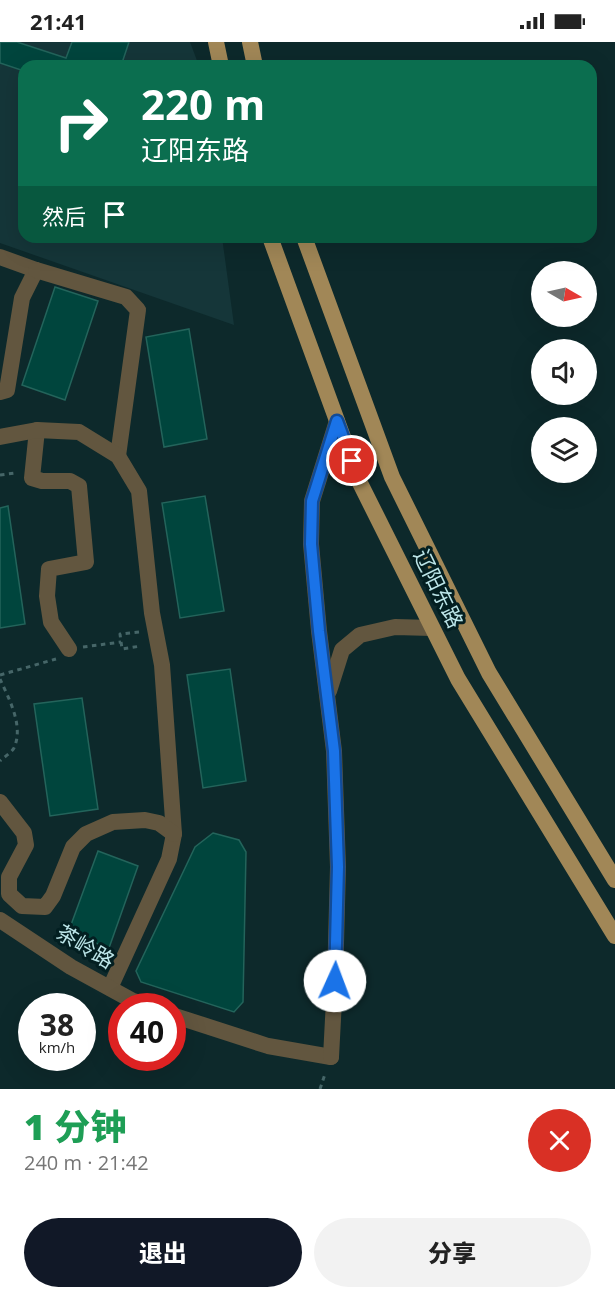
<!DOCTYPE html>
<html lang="zh">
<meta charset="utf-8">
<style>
body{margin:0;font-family:"Open Sans","Noto Sans SC",sans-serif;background:#f2f2f2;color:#222;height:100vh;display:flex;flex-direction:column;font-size:22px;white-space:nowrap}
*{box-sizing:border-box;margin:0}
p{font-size:20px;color:#767676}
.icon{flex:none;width:33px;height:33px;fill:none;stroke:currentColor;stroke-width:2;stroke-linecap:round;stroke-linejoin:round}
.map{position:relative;height:1047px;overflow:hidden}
.side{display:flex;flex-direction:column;background:#fff;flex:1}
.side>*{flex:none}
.guide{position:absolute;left:18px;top:18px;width:579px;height:183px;border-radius:18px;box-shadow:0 6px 24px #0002;background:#0b6e4f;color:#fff;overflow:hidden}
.needle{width:39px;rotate:99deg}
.buttons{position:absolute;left:531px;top:219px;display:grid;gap:12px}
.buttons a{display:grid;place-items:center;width:66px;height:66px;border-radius:50%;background:#fff;box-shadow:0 6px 24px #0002;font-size:30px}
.speed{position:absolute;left:18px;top:951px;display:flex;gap:12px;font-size:30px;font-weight:700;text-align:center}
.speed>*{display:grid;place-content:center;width:78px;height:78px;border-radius:50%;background:#fff;box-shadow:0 6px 24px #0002;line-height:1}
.speed small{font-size:15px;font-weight:400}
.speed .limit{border:9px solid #d22;background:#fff;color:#111}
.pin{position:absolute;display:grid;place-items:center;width:51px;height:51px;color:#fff;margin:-26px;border:3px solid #fff;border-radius:50%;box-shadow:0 2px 6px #0007}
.me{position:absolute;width:66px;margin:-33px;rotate:2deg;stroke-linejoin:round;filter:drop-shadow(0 0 4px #0008)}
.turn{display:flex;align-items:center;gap:21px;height:126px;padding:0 24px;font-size:27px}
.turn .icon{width:78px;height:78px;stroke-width:2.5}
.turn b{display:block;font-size:42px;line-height:51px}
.then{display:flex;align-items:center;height:57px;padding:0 24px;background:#0003;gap:12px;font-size:22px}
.round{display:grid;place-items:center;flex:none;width:63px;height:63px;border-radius:32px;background:#f2f2f2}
.head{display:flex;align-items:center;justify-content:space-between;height:102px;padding:0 24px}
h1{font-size:36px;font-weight:800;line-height:45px;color:#1e9e55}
.primary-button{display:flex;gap:12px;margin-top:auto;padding:12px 24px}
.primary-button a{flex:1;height:69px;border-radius:36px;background:#111827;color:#fff;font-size:24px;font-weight:800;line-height:69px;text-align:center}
.primary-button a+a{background:#f2f2f2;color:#222}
.status{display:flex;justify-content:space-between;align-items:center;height:42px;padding:0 30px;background:#fff;direction:ltr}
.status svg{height:16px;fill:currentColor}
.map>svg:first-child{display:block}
</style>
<div class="status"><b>21:41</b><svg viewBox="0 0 49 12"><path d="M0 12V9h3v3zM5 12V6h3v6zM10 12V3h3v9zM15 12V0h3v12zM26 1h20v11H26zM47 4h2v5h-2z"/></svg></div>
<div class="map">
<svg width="615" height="1047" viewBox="0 0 615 1047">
<rect width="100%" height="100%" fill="#0d292b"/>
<!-- built -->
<path fill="#153639" d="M0,0h190l9,24h-175v171h198l12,88 -234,-82z"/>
<!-- building -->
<g fill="#00453d" stroke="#23645b" stroke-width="1.5">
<path d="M0,0h17l49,16 6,-16h57l-8,24h-97v5l-24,-8z"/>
<path d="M55,245l43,14 -33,99 -43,-15z"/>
<path d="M189,287l18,110 -43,8 -18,-110z"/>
<path d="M205,454l19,115 -44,7 -18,-115z"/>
<path d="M8,464l17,118 -25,4v-120z"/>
<path d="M230,627l16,112 -43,7 -16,-113z"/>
<path d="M82,656l16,111 -48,7 -16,-112z"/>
<path d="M213,791l26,7 7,12 -3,150 -9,10 -93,-30 -5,-11 59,-124z"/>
<path d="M98,809l40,15 -29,82 -41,-15z"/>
</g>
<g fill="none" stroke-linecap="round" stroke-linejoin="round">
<!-- path -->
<g stroke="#466668" stroke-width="3" stroke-dasharray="4.5 4.5" stroke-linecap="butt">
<path d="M0,433l15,-2"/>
<path d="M139,590l-19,2 2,15 19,-3"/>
<path d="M83,605l38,-5"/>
<path d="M0,633l56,-16"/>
<path d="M0,637c9,20 24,47 14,69 -3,5 -10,9 -14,13"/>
<path d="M320,1047l5,-15"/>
</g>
<!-- minor -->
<g stroke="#62563f" stroke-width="16">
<path d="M0,215l36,13 -14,28 -15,92 -7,2"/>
<path d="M36,228l90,27 12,13 -20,146"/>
<path d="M37,388l-5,48 10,3h28l9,5 7,76 -37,7 -2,27 4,26 18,27"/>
<path d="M0,395l37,-7 42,2 39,24 21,35 13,122 10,52 12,169 -5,25 -59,129"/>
<path d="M0,760l24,31 2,12 -17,32v17l13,12 23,1 8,-11 20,-49 13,-13 27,-12 32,-2 14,3 15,11"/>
<path d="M0,878l71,47 62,34 16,5"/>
<path d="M172,973l96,31 63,11"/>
</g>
<!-- tertiary -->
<g stroke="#62563f" stroke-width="16">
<path d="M329,649l13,-41 18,-15 35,-8 37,1"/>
<path d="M331,1015l4,-76 3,-114 -4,-116 -15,-120 -8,-87 1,-43 25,-80"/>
</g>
<!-- primary -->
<g stroke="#a18757" stroke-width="16">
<path d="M216,0l5,24"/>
<path d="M250,0l5,24"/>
<path d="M270,195l89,244 99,198 157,257"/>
<path d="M304,195l88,240 97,196 126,207"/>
</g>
</g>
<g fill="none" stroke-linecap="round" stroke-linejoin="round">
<!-- route casing -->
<g stroke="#114b97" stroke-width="15">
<path id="route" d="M335,939l3,-114 -4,-116 -15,-120 -8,-87 1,-43 25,-80 15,40"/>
</g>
<!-- route -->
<use href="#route" stroke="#1a73e8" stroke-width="10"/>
</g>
<g text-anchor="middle" stroke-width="6" stroke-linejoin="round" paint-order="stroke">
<!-- street labels -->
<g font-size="21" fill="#bde6e9" stroke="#031f21">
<text transform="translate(438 547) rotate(64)" y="7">辽阳东路</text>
<text transform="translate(85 905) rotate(31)" y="7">茶岭路</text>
</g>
</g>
</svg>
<div class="buttons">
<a><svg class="needle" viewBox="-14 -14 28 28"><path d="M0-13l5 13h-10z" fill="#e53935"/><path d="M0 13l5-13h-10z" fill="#767676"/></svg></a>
<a><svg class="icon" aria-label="sound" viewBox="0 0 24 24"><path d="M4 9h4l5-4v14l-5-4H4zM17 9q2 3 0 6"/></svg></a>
<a><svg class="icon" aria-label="layers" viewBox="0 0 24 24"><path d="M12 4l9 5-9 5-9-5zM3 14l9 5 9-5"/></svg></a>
</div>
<div class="speed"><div>38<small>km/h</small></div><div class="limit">40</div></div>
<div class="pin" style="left:352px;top:419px;background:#d93025"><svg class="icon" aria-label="arrive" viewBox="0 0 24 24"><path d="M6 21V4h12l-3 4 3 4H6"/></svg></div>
<svg class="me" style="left:335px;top:939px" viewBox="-20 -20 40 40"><circle r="19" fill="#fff"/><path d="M0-13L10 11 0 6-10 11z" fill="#1a73e8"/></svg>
<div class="guide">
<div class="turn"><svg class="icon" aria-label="right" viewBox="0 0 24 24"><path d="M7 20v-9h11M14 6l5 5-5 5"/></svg><div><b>220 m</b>辽阳东路</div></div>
<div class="then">然后<svg class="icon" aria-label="arrive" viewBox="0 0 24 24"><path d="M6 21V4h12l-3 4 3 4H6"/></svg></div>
</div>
</div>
<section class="side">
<div class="head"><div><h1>1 分钟</h1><p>240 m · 21:42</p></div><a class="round" style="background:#d93025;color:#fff"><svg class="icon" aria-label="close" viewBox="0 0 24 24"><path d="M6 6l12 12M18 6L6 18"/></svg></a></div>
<div class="primary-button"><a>退出</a><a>分享</a></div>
</section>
